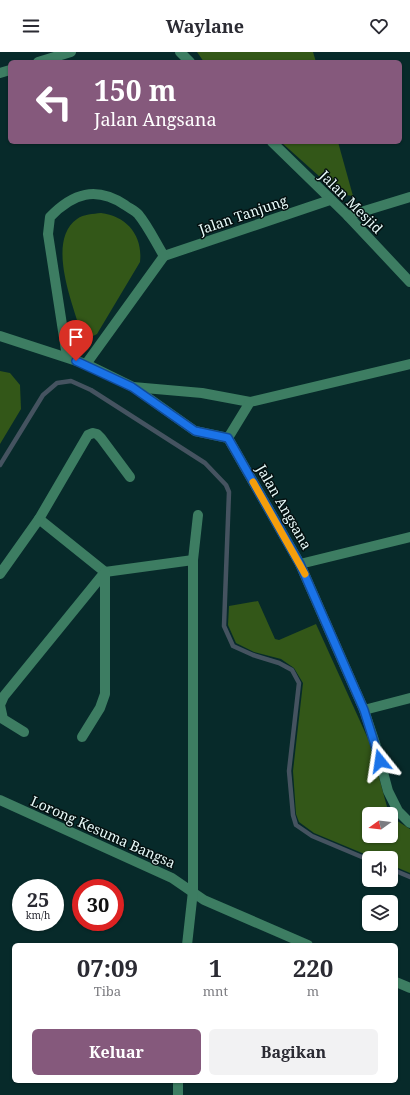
<!DOCTYPE html>
<html lang="id">
<style>
body{margin:0;font-family:"Noto Serif",serif;background:#f2f2f3;color:#2b2b33;height:100vh;display:flex;flex-direction:column;font-size:15px;white-space:nowrap}
*{box-sizing:border-box;margin:0}
p{font-size:13px;color:#7c7c81}
.icon{flex:none;width:22px;height:22px;fill:none;stroke:currentColor;stroke-width:2;stroke-linecap:round;stroke-linejoin:round}
.map{position:relative;flex:1;overflow:hidden}
.sheet{position:absolute;left:12px;top:891px;width:386px;height:140px;display:flex;flex-direction:column;background:#fff;border-radius:6px;box-shadow:0 1px 3px #0004}
.sheet>*{flex:none}
.guide{position:absolute;left:8px;top:8px;width:394px;height:84px;border-radius:6px;box-shadow:0 1px 3px #0004;background:#85597c;color:#fff;overflow:hidden}
.needle{width:26px;rotate:255deg}
.buttons{position:absolute;left:362px;top:755px;display:grid;gap:8px}
.buttons a{display:grid;place-items:center;width:36px;height:36px;border-radius:6px;background:#fff;box-shadow:0 1px 3px #0004;font-size:20px}
.speed{position:absolute;left:12px;top:827px;display:flex;gap:8px;font-size:20px;font-weight:700;text-align:center}
.speed>*{display:grid;place-content:center;width:52px;height:52px;border-radius:50%;background:#fff;box-shadow:0 1px 3px #0004;line-height:1}
.speed small{font-size:10px;font-weight:400}
.speed .limit{border:6px solid #d22;background:#fff;color:#111}
.pin{position:absolute;display:grid;place-items:center;width:34px;height:34px;color:#fff;margin:-41px -17px;border-radius:50% 50% 50% 0;rotate:-45deg;box-shadow:0 0 4px #0007}
.pin .icon{rotate:45deg}
.me{position:absolute;width:44px;margin:-22px;rotate:345deg;stroke-linejoin:round;filter:drop-shadow(0 0 3px #0008)}
.turn{display:flex;align-items:center;gap:14px;height:84px;padding:0 20px;font-size:18px}
.turn .icon{width:52px;height:52px;stroke-width:2.5}
.turn b{display:block;font-size:28px;line-height:34px}
.eta{display:flex;justify-content:space-evenly;align-items:center;height:68px;text-align:center}
.eta b{font-size:24px;font-weight:700;line-height:28px}
.action{display:flex;gap:8px;margin-top:auto;padding:8px 20px}
.action a{flex:1;height:46px;border-radius:6px;background:#85597c;color:#fff;font-size:16px;font-weight:700;line-height:46px;text-align:center}
.action a+a{background:#f2f2f3;color:#2b2b33}
header{display:flex;justify-content:space-between;align-items:center;height:52px;padding:0 20px;background:#fff;font-size:18px;font-weight:700}
.map>svg:first-child{display:block}
</style>
<header><svg class="icon" aria-label="menu" viewBox="0 0 24 24"><path d="M4 6h16M4 12h16M4 18h16"/></svg>Waylane<svg class="icon" aria-label="heart" viewBox="0 0 24 24"><path d="M12 20l-8-8c-3-5 5-10 8-4 3-6 11-1 8 4z"/></svg></header>
<div class="map">
<svg width="410" height="1043" viewBox="0 0 410 1043">
<rect width="100%" height="100%" fill="#072a2a"/>
<!-- green -->
<g fill="#335718">
<path d="M197,0h116l3,10h-112z"/>
<path d="M281,90h57l15,54 -14,-2z"/>
<path d="M101,161c26,3 42,23 39,49l-43,72 -10,5 -4,-1 -2,-5c-8,-29 -35,-92 -4,-114 7,-5 16,-5 24,-6z"/>
<path d="M0,319l10,2 10,12 1,24 -21,35z"/>
<path d="M258,549l17,38 4,1 37,-16 53,117 20,73h-20v22h22v-19l19,12v44l-19,-8v-7h-17l-60,-25 -15,-11 -3,-8 -3,-43 10,-88 -9,-15 -13,-9 -27,-7 -18,-9 -8,-18 1,-19z"/>
</g>
<g fill="none" stroke-linecap="round" stroke-linejoin="round">
<!-- stream -->
<g stroke="#455360" stroke-width="4.5">
<path d="M0,413l43,-70 14,-12 14,-2 20,9 114,73 21,22 3,7 -5,134 9,20 20,9 26,8 13,7 7,13 -10,88 4,44 3,10 16,11 57,24"/>
<path d="M391,817l19,8"/>
</g>
<!-- street -->
<g stroke="#3d7d62" stroke-width="10">
<path d="M180,0l10,10"/>
<path d="M38,10l33,-10"/>
<path d="M0,21l10,-3"/>
<path d="M272,90l76,74 62,66"/>
<path d="M348,164l62,-19"/>
<path d="M164,204l166,-56"/>
<path d="M0,284l86,28 47,23 62,44 33,7 72,126 64,146 12,36 12,45 10,20 12,12"/>
<path d="M67,305l-19,-123 2,-17c23,-24 46,-31 75,-12 4,3 10,6 13,9 10,12 18,29 26,42l-78,108"/>
<path d="M133,335l69,6 48,9"/>
<path d="M228,386l22,-36 160,-38"/>
<path d="M39,467l66,53"/>
<path d="M300,512l110,-27"/>
<path d="M0,522l39,-55 49,-84 5,-2 4,1 4,4 29,39"/>
<path d="M364,658l46,-12"/>
<path d="M24,680l-21,-13 -3,-14 4,-9 101,-124 88,-12"/>
<path d="M82,685l18,-29 5,-14v-122"/>
<path d="M0,748l172,78 32,22 104,45"/>
<path d="M187,893l6,-54v-331l5,-45"/>
<path d="M396,930l14,6"/>
<path d="M178,1043v-14"/>
</g>
</g>
<g fill="none" stroke-linecap="round" stroke-linejoin="round">
<!-- route casing -->
<g stroke="#114b97" stroke-width="10">
<path id="route" d="M76,309l56,26 63,44 33,7 72,126 64,146 16,51"/>
</g>
<!-- route -->
<use href="#route" stroke="#1a73e8" stroke-width="7"/>
<!-- slow -->
<path stroke="#f59e0b" stroke-width="7" d="M253,430l52,92"/>
</g>
<g text-anchor="middle" stroke-width="3" stroke-linejoin="round" paint-order="stroke">
<!-- street labels -->
<g font-size="14" fill="#e7faf9" stroke="#041010">
<text transform="translate(351 150) rotate(45)" y="5">Jalan Mesjid</text>
<text transform="translate(243 163) rotate(-19)" y="5">Jalan Tanjung</text>
<text transform="translate(284 455) rotate(60)" y="5">Jalan Angsana</text>
<text transform="translate(103 780) rotate(24)" y="5">Lorong Kesuma Bangsa</text>
</g>
</g>
</svg>
<div class="buttons">
<a><svg class="needle" viewBox="-14 -14 28 28"><path d="M0-13l5 13h-10z" fill="#e53935"/><path d="M0 13l5-13h-10z" fill="#7c7c81"/></svg></a>
<a><svg class="icon" aria-label="sound" viewBox="0 0 24 24"><path d="M4 9h4l5-4v14l-5-4H4zM17 9q2 3 0 6"/></svg></a>
<a><svg class="icon" aria-label="layers" viewBox="0 0 24 24"><path d="M12 4l9 5-9 5-9-5zM3 14l9 5 9-5"/></svg></a>
</div>
<div class="speed"><div>25<small>km/h</small></div><div class="limit">30</div></div>
<div class="pin" style="left:76px;top:309px;background:#d93025"><svg class="icon" aria-label="arrive" viewBox="0 0 24 24"><path d="M6 21V4h12l-3 4 3 4H6"/></svg></div>
<svg class="me" style="left:380px;top:709px" viewBox="-20 -20 40 40"><path d="M0-17L14 15 0 8-14 15z" fill="#1a73e8" stroke="#fff" stroke-width="4"/></svg>
<div class="guide">
<div class="turn"><svg class="icon" aria-label="left" viewBox="0 0 24 24"><path d="M17 20v-9H6M10 6l-5 5 5 5"/></svg><div><b>150 m</b>Jalan Angsana</div></div>
</div>
<section class="sheet">
<div class="eta">
<div><b>07:09</b><p>Tiba</p></div>
<div><b>1</b><p>mnt</p></div>
<div><b>220</b><p>m</p></div>
</div>
<div class="action"><a>Keluar</a><a>Bagikan</a></div>
</section>
</div>
